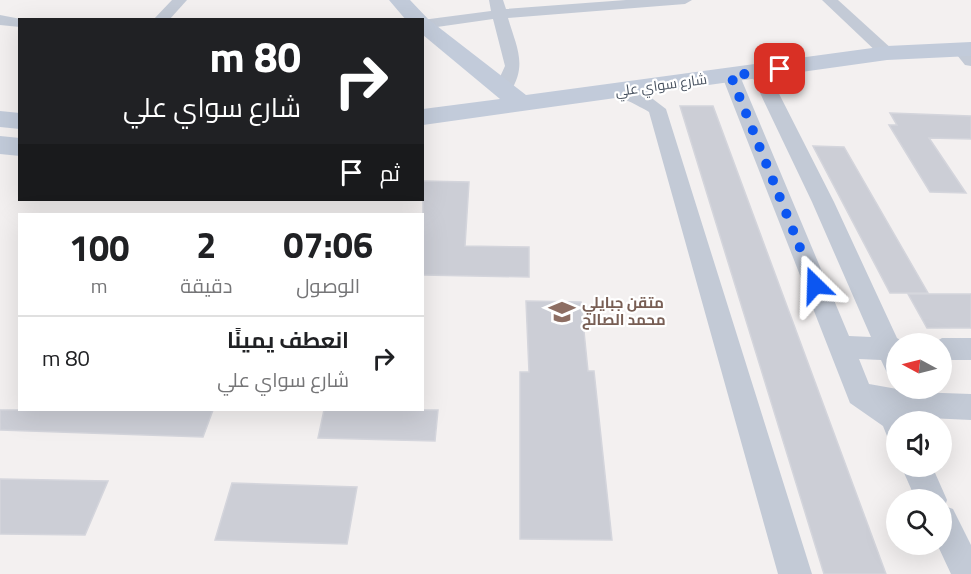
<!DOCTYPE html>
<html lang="ar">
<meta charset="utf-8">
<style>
body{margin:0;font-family:"Titillium Web",Cairo,sans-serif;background:#f2f2f2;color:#202124;direction:rtl;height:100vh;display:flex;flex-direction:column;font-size:22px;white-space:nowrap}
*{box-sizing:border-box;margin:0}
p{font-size:20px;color:#757577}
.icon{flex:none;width:33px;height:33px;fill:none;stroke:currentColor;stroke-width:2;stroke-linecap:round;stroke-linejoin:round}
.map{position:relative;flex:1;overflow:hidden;direction:ltr}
.side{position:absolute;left:18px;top:213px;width:406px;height:198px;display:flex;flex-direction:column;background:#fff;border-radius:0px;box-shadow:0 6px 24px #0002;direction:rtl}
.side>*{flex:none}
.guide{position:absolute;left:18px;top:18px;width:406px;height:183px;border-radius:0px;box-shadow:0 6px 24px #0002;direction:rtl;background:#202124;color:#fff;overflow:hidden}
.needle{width:39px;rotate:277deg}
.buttons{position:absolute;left:886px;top:333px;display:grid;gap:12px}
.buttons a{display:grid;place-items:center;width:66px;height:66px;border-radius:50%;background:#fff;box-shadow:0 6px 24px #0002;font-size:30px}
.pin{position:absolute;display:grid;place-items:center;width:51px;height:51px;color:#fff;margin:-26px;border-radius:12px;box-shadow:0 3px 9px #0006}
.me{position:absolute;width:66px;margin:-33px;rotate:338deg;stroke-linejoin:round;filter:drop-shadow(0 0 4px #0008)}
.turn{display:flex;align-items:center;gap:21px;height:126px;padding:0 24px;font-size:27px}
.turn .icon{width:78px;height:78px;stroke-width:2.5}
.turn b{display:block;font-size:42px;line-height:51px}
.then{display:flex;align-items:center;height:57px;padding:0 24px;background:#0003;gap:12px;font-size:22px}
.eta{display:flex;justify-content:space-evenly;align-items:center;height:102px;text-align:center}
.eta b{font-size:36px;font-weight:700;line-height:42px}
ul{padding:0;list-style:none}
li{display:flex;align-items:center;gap:18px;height:84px;padding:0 24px;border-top:2px solid #e0e0e0}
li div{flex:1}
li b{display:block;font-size:22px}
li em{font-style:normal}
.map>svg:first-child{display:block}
</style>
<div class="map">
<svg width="971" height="574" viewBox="0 0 971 574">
<rect width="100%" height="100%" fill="#f3f0f0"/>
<!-- building -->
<g fill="#ccced6" stroke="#d4d5dc" stroke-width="1.5">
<path d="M680,106h33l173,468h-62z"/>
<path d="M890,113l81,3v23l-42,-1 37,55 -36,-1 -41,-67h8z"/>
<path d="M813,146l31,1 84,146h-38z"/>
<path d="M423,181l46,1 -4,64 64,1v30l-106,-2z"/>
<path d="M908,294h63v34h-44z"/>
<path d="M526,301l55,1 7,69h6l18,169 -92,-1v-167h9z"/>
<path d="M0,410h213l-10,27 -203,-7z"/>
<path d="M324,410h114l-3,31 -117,-3z"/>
<path d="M0,479l108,2 -23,54 -85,-1z"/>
<path d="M232,483l125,4 -10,57 -132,-4z"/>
</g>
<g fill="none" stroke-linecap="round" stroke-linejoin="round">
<!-- street -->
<g fill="#c3cad6" fill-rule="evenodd">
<path d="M172,0h15l-18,20h-16z"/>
<path d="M489,0h14l3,9 120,-9h66l-7,4 -177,14c8,28 20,47 2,74h-12l-3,-4 10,-22 -12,-47 -70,10 -1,-9 69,-9z"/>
<path d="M822,0h16l55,50 2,3 -2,3h-12z"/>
<path d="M0,15l26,5h-6v7l-20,-2z"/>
<path d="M961,45l10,6v15l-6,-1 -12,-15z"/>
<path d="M759,67l6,1 3,4 66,130 63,136 10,6h-10v35l-9,-4 -7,-15 -22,-1 10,25 45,8 57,2v26l-64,-3 2,5h-12v18l-10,-4 -4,-10 -33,-23 -128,-327 3,-4h12l3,4 109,260 22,1 -59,-135 -62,-130 3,-4z"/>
<path d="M621,86l24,7 21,16 146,465h-34l-129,-462c-9,-6 -33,-16 -37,-21l3,-4z"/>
<path d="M942,338h29v22h-29v-16h-10z"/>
<path d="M901,466h31l15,34 -2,6 8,3 18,36v29h-20l-14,-30h5v-44h-26z"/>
</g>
<!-- secondary -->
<g fill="#c2cbda" fill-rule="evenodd">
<path d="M389,0h21l18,19 98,76 361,-49 84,-4v14l-84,4 -464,65v-16l77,-10 -77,-64v-15h-17z"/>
<path d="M0,111l20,2v16l-20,-2z"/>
<path d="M0,136l20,2v18l-20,-2z"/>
</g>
</g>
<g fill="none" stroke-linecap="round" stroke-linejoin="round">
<!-- route -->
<path stroke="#0c56f1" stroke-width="10" stroke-dasharray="0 18" d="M780,69l-49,7 84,209"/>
</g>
<!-- icons -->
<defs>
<g id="school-bare" transform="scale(2.07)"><path d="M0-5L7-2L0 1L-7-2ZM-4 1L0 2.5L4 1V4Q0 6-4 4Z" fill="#8d6e63" stroke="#fff" stroke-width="2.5" paint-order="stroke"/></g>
</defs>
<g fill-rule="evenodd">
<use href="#school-bare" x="562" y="312"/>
</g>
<g text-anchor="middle" stroke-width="4.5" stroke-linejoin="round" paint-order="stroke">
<!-- far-street labels -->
<g font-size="14" fill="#47515f" stroke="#fff">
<text transform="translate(661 85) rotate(-8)" y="5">شارع سواي علي</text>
</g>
<!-- education labels -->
<g font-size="15" font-weight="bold" fill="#785e54" stroke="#fff" text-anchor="start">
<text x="582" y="308">متقن جبايلي<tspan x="582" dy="17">محمد الصالح</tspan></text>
</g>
</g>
</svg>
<div class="buttons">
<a><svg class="needle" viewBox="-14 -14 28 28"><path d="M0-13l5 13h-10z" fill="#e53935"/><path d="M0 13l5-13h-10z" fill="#757577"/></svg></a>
<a><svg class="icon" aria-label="sound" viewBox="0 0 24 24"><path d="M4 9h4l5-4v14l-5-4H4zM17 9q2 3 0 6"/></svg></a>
<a><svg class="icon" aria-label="search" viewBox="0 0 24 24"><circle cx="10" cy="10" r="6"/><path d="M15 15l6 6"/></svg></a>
</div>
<div class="pin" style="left:780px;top:69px;background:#d93025"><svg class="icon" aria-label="arrive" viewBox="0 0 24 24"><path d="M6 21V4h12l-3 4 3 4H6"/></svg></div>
<svg class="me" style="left:815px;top:285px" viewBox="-20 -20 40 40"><path d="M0-17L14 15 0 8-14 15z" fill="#0c56f1" stroke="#fff" stroke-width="4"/></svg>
<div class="guide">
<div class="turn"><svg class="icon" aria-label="right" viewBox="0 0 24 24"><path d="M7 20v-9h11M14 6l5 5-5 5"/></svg><div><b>80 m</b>شارع سواي علي</div></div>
<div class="then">ثم<svg class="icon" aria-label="arrive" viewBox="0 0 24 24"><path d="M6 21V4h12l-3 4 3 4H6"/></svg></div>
</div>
<section class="side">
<div class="eta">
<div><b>07:06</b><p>الوصول</p></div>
<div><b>2</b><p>دقيقة</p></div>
<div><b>100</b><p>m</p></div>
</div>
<ul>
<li><svg class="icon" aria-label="right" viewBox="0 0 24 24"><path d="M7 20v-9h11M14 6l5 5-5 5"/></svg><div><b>انعطف يمينًا</b><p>شارع سواي علي</p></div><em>80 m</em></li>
</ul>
</section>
</div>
